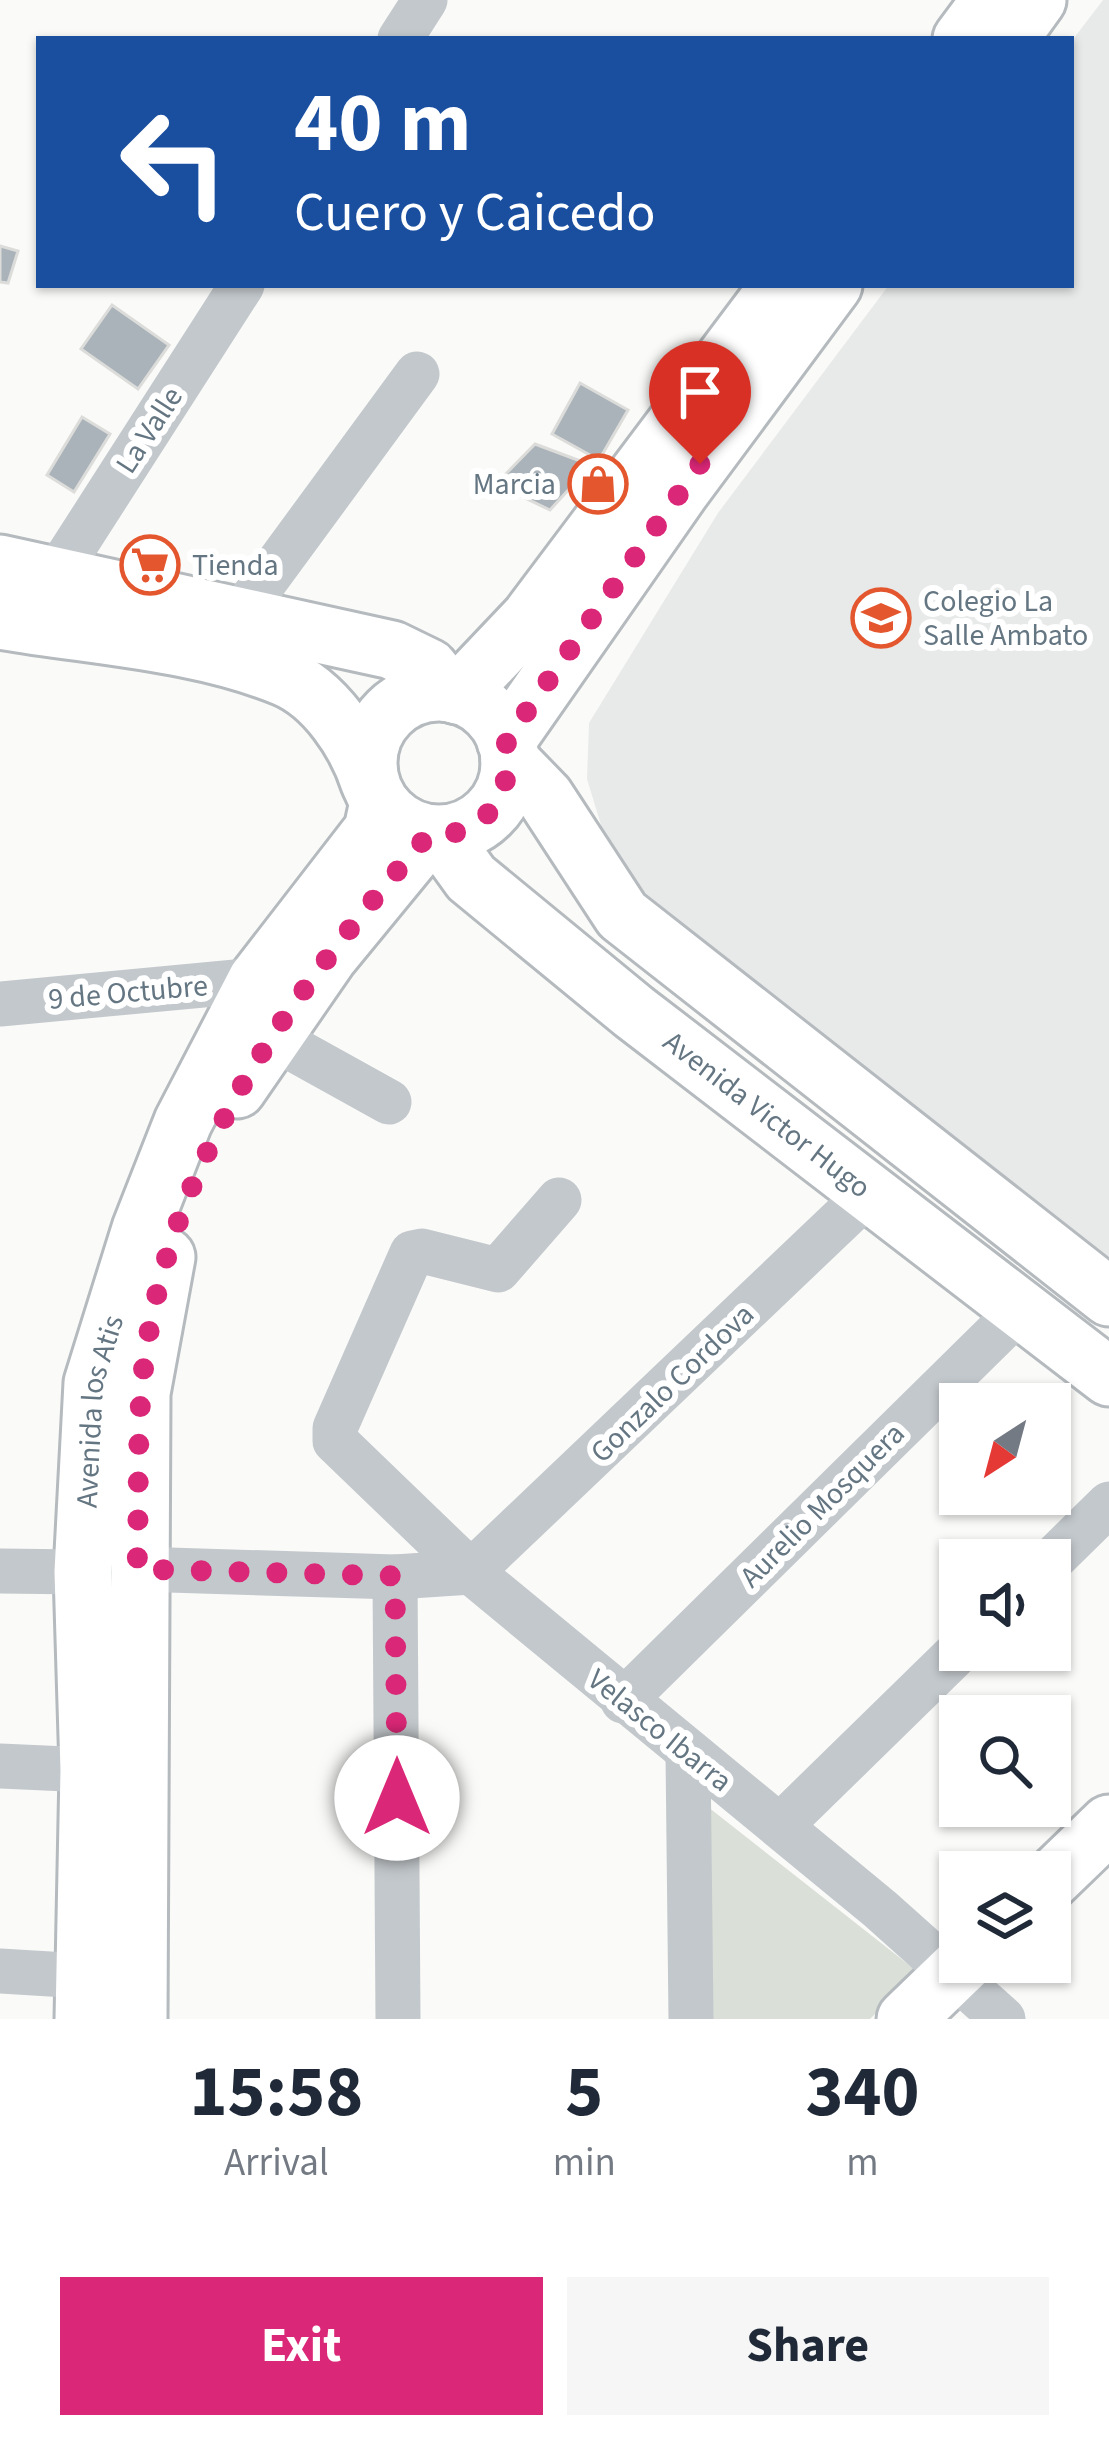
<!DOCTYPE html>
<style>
body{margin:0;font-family:"Source Sans 3",sans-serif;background:#f6f6f7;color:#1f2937;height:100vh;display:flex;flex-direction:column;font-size:45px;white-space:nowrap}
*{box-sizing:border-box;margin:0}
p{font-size:39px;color:#747a83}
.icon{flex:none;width:66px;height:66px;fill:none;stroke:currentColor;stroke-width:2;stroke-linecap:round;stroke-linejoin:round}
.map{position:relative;height:2019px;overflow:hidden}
.panel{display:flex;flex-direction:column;background:#fff;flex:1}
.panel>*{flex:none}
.top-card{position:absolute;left:36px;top:36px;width:1038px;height:252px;border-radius:0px;box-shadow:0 3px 9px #0004;background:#1a4fa0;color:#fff;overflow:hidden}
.needle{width:78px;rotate:216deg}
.fabs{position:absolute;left:939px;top:1383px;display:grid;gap:24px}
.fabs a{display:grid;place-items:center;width:132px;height:132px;border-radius:0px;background:#fff;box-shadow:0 3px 9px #0004;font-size:60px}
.pin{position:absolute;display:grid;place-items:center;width:102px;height:102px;color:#fff;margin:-123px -51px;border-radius:50% 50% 50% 0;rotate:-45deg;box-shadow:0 0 12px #0007}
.pin .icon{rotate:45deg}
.me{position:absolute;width:132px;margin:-66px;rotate:0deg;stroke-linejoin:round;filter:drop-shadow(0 0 9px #0008)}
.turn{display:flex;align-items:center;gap:42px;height:252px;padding:0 60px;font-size:54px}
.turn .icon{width:156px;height:156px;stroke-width:2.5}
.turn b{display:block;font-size:84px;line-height:102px}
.eta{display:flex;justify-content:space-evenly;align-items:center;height:204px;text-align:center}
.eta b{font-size:72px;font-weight:700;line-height:84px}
.cta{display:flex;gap:24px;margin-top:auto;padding:24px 60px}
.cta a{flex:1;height:138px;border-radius:0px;background:#db2777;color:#fff;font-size:48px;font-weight:700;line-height:138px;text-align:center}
.cta a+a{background:#f6f6f7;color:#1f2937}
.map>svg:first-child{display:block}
</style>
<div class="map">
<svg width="1109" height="2019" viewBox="0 0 1109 2019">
<rect width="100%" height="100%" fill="#fafaf8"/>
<!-- built -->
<path fill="#e8e9e9" d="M1103,0h6v1263l-462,-359 -42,-66 -18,-59 2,-56 129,-210 171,-228h182v-243z"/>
<!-- green -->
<path fill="#dadfd7" d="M708,1807l210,165 -48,47h-165z"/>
<!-- building -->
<g fill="#aab3b9" stroke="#dcdcda" stroke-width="3">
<path d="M0,246l18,5 -10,32 -8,-1z"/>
<path d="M112,305l57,40 -31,44 -57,-40z"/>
<path d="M580,383l48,27 -29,50 -47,-26z"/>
<path d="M82,417l28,17 -36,58 -27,-17z"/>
<path d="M535,444l56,21 -41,45 -54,-26z"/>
</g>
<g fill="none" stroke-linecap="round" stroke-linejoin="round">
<!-- major casing -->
<g stroke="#b5babe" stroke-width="63">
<g id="major">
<path d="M962,39l29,-39"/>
<path d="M1009,39l28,-39"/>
<path d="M0,564l392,86 37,18 20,25"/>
<path d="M0,620c92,16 197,21 284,57 41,17 73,65 86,106"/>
<circle cx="439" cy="763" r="71"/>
<path d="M457,695l73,-77 250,-333"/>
<path d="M506,741l175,-251 152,-205"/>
<path d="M510,761l35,36 77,118 487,382"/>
<path id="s1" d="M440,835l31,43 163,134 475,365"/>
<path d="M237,1089l91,-132 101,-123"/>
<path d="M1050,1881l59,-57"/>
<path id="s2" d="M84,2019l5,-249 -6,-198 10,-189 48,-154 42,-107 74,-142 116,-150 6,-28"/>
<path d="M138,2019l3,-626 25,-136"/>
<path d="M906,2019l59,-57"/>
</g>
</g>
<!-- minor -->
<g stroke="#c3c8cc" stroke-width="45">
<path d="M400,39l25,-39"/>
<path d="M56,575l186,-290"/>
<path d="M241,614l176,-240"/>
<path d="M0,1004l257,-24"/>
<path d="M270,1036l119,66"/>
<path d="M559,1200l-61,70 -76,-19 -10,2 -77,175v13l136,131 409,337 123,110"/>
<path d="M1050,1562l59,-58"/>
<path d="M137,1569l258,8 76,-5 399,-380"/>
<path d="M0,1571l83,1"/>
<path d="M395,1577l3,442"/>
<path d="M623,1701l397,-391"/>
<path d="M688,1754l3,265"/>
<path d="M0,1766l89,4"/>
<path d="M780,1826l180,-176"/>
<path d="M0,1971l83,5"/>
</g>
<!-- major -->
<use href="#major" stroke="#fff" stroke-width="57"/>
</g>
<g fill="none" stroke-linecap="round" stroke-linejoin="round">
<!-- route -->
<path stroke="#db2777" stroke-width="21" stroke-dasharray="0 37.8" d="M397,1798l-2,-222 -258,-7c2,-58 0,-116 4,-174 17,-222 147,-399 288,-561 56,6 87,-43 77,-93l194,-277"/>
</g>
<!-- icons -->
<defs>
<g id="shop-ring" transform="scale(3)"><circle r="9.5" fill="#fff" stroke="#e4572e" stroke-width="1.5"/><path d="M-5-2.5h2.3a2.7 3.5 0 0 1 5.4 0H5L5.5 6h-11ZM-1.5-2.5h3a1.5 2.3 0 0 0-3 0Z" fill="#e4572e"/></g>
<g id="supermarket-ring" transform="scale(3)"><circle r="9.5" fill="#fff" stroke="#e4572e" stroke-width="1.5"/><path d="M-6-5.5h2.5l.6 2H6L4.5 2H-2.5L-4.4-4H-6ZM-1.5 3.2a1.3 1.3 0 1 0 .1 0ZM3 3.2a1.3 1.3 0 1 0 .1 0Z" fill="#e4572e"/></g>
<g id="school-ring" transform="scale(3)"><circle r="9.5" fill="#fff" stroke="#e4572e" stroke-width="1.5"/><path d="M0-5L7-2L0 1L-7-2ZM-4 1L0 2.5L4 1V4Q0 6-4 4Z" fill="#e4572e"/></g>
</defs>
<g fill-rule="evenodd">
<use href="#shop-ring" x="598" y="484"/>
<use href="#supermarket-ring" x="150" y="565"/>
<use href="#school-ring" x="881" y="618"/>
</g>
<g text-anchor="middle" stroke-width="12" stroke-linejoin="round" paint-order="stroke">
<!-- street labels -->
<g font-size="30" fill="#657683" stroke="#fff">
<text transform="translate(149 430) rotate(-57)" y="10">La Valle</text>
<text transform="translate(128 992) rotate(-5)" y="10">9 de Octubre</text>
<text dy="10" stroke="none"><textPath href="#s1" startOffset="432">Avenida Victor Hugo</textPath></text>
<text transform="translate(672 1383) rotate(-44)" y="10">Gonzalo Cordova</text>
<text dy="10" stroke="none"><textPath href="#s2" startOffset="609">Avenida los Atis</textPath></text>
<text transform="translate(822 1505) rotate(-45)" y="10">Aurelio Mosquera</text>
<text transform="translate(660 1730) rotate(39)" y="10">Velasco Ibarra</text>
</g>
<!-- poi labels -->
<g font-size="30" fill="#657683" stroke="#fff" text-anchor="start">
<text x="556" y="494" text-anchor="end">Marcia</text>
<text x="192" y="575">Tienda</text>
<text x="923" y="611">Colegio La<tspan x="923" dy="34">Salle Ambato</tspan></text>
</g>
</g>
</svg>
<div class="fabs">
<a><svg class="needle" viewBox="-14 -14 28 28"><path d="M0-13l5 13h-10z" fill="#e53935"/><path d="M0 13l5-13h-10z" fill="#747a83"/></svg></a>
<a><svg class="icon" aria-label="sound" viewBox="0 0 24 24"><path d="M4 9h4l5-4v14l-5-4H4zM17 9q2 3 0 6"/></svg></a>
<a><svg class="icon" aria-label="search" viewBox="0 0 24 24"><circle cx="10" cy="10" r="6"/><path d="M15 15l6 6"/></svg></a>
<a><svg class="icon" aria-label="layers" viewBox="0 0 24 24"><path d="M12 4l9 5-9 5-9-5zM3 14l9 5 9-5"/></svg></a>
</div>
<div class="pin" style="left:700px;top:464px;background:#d93025"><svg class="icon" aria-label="arrive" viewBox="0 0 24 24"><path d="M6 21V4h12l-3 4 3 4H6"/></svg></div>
<svg class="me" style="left:397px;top:1798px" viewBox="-20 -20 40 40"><circle r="19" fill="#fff"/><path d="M0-13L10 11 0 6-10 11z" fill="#db2777"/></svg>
<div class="top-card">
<div class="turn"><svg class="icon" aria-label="left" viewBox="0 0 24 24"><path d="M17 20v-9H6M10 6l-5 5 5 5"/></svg><div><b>40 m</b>Cuero y Caicedo</div></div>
</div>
</div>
<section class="panel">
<div class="eta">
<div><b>15:58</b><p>Arrival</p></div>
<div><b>5</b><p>min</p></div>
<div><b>340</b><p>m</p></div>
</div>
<div class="cta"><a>Exit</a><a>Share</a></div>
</section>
